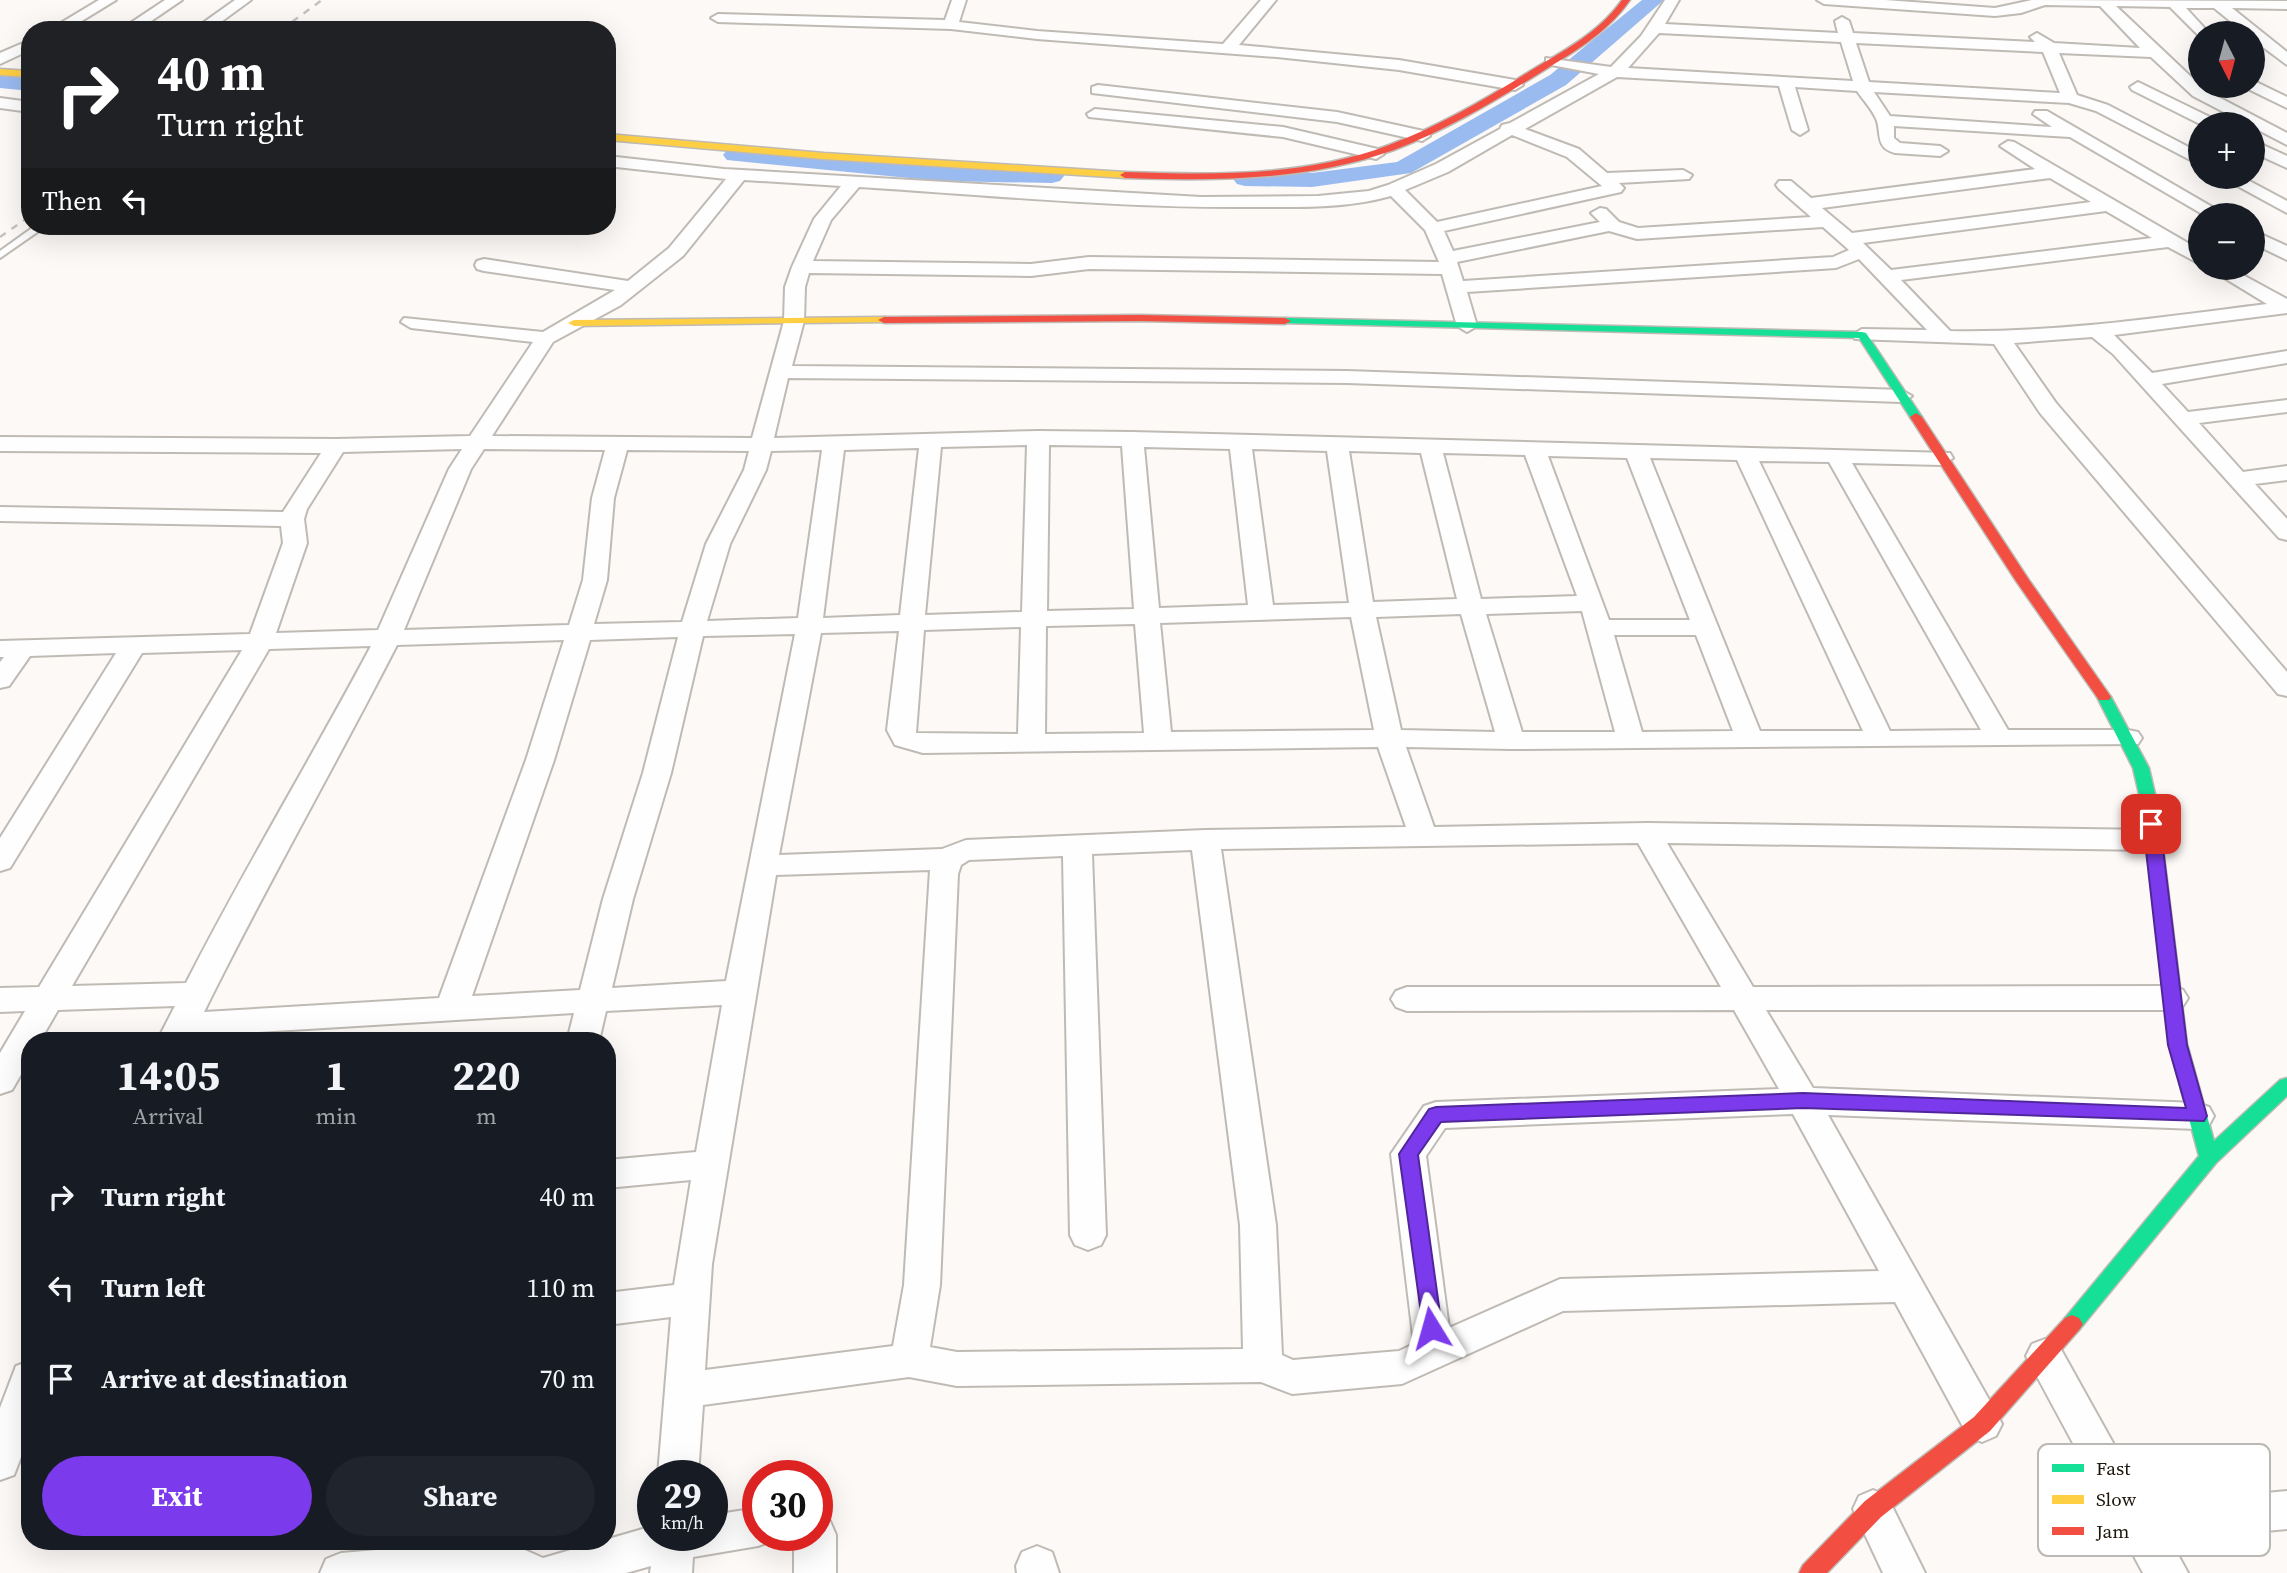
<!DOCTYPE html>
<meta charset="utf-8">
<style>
body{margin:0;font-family:"Source Serif 4",serif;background:#20242c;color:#f1f3f6;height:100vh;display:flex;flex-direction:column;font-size:26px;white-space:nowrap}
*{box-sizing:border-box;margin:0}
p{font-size:23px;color:#9ea1a6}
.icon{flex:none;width:38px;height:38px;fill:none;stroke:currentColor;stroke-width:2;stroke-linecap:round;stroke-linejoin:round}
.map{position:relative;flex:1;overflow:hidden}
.drawer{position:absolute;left:21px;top:1032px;width:595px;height:518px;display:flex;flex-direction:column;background:#171b24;border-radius:28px;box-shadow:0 7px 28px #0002}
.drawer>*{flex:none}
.guide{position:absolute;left:21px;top:21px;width:595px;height:214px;border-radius:28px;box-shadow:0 7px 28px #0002;background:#202124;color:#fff;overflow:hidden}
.needle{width:46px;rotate:174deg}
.fabs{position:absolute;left:2188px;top:21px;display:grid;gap:14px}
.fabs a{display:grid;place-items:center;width:77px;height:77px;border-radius:50%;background:#171b24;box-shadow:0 7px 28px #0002;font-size:35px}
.speed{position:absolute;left:637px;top:1460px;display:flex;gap:14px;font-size:35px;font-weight:700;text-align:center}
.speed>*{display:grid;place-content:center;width:91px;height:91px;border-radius:50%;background:#171b24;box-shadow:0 7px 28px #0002;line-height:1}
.speed small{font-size:18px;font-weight:400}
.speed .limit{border:10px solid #d22;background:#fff;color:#111}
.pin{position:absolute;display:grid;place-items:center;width:60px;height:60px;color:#fff;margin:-30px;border-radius:14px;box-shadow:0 4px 10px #0006}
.me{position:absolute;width:77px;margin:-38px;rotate:352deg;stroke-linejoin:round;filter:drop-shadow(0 0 5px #0008)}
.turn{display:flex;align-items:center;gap:24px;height:147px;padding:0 21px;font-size:32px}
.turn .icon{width:91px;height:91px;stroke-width:2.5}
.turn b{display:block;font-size:49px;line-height:60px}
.then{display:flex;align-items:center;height:66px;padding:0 21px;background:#0003;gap:14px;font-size:26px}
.eta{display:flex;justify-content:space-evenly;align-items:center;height:119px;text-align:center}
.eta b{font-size:42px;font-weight:700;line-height:49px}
.cta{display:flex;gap:14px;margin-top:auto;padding:14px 21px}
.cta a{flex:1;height:80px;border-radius:42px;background:#7c3aed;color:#fff;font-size:28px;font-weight:700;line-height:80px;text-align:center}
.cta a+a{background:#20242c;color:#f1f3f6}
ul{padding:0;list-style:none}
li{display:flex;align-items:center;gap:21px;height:91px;padding:0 21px}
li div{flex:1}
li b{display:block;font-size:26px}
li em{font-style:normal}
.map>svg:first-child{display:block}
</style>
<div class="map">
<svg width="2287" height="1573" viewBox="0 0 2287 1573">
<rect width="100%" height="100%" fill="#fcf9f6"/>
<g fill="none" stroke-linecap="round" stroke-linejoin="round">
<!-- canal -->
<g fill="#9abbf0" fill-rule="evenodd">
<path d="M1642,0h22l-98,85 -155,88 -99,14 -67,-1 -8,-2 -4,-5 4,-5 8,-2 67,1 85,-11 153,-87z"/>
<path d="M0,76l30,2v13l-30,-3z"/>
<path d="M735,148l204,19 113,2 8,2 4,5 -4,5 -8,2 -113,-2 -212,-21 -4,-5 4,-5z"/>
</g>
<!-- lane casing -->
<g stroke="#bfbab4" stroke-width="4">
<path id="lane" d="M35,226h11l-46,32v-7z"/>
</g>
<!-- street casing -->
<g stroke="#bfbab4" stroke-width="4">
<g id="street">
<path d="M99,0h17l-49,30h-18z"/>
<path d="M165,0h17l-44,30h-18z"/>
<path d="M235,0h16l-41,30h-17z"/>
<path d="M952,0h14l-7,22 78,9 186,13 38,-44h15l-37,45 160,15 116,20 8,5 -8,5 -116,-20 -122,-13 -240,-18 -86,-10 -233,-7 -7,-4 7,-4 227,6z"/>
<path d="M1665,0h14l-14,24 173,9 -3,-12 7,-4 7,4 4,12 182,9 -5,-5 7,-4 17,10 86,5 -40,-42 -55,-1 -24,8 -26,3 -171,-12 -7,-4h68l110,8 37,-8 255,1v8l-55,-1 55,44v13l-35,-26v-6h-7l-31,-25h-28l23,25h-9v4l-30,-30 -54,-1 89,84 82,43v12l-94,-49 -42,-39 -92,-4 18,42 31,10 92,48v12l-104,-54 -27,-8 -195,-11 16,24 162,11 -19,-13 2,-3h12l179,104h-22l-134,-78 -176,-11v12l6,5 40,3 8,5 -8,5 -45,-3c-19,-5 -14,-18 -18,-32 -4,-11 -14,-21 -20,-30l-62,-4 13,43 -8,5 -8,-5 -13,-44 -162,-9 -92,52 54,20 28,24 76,-3 9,5 -3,4 -70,4 5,5 -3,4 -177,39 9,20 147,-29 -9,-9 9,-5 6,1 13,13 19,6 173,-11 -32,-28 -3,-4 3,-4h12l20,17 224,-29 -35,-23 8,-5 6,1 186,108v14l-32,-17 -267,33 49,51c107,2 212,-14 317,-27l-59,-36h22l57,31v14l-173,22 38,38 135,-22v12l-125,21 26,28 99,-12v12l-88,11 44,49 44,-6v14l-32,4 32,35v21l-8,-2 -166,-184 -21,-17 -78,6 42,60 231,269v24l-9,-2 -238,-281 -46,-69 -139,-5 -3,-4 10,-6 65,1 -68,-71 -23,9 -369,24 10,34 -10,6 -10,-6 -15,-52 -353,-5 -58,7 -222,-3 -4,14 -1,34 -12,45 555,5 554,19 11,6 -11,6 -554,-19 -559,-5 -14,60 264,-7 94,1 818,21 3,5 -11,7 -90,-2 156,267h120l10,2 4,6 -4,6 -627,5 -105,-2 28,80 213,-4 505,7 10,3 4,7 -4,7 -10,3 -485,-7 86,144 419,-1 11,4 5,8 -5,8 -11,4h-406l47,78 384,15 12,4 5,9 -5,9 -12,4 -369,-14 168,297 6,12 -6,12 -14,6 -14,-6 -73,-134 -332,9 -161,73 -110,10 -31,-12 -304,4 -48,-9 -206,28 -5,70h-40l13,-158 -64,8v-32l67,-8 17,-105 -84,8v-28l89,-8 26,-147 -116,6 -7,30h-32l7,-28 -382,23 -3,5h-32l18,-35 -117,4 -18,31h-10v18l-18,31 -12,4v-41l25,-42 -25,1v-24l39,-1 203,-337 -100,3 -132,215 -10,3v-33l116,-185 -86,3 -21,30 -9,2v-26l4,-5h-4v-16l250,-7 33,-91 -2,-17 -281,-5v-14l283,5 38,-59 -321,-2v-14l336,2 134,-3 63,-94 -122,-14 -10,-6 3,-4 139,14 72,-42 -131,-19 -7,-2 -2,-4 2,-4 7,-2 144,22 41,-33 57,-69 -119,-13v-10l117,13 477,28 117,-1 51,-5 19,-6 48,-21 64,-35 2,-4 8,-2 89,-49 -53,-10v-6l65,9 30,-31zM1659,33l182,9 12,39 -225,-13zM1856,43l187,9 17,41 -191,-11zM1512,135l55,22 35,29 -165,36 -32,-32 43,-18zM2050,178l41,24 -239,31 -30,-25zM744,180l97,6 -27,33 -22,48 -7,20 -1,34 -32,117 -260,-2 61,-94 68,-37 62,-49zM859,187c129,8 259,21 389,20 47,0 97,2 143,-11l34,34 14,32 -350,-5 -58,7 -218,-3 18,-41zM2106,211l46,27 -261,32 -28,-27zM1823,227l26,23 -16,7 -370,24 -6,-19 152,-31 28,8zM1027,445l-5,167 -97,3 16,-168zM1049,445l73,1 12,163 -87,2zM1144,447l86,2 18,156 -89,3zM919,448l-19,167 -77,3 21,-168zM462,449l-13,20 -71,161 -102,3 31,-90 -3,-24 3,-10 36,-57zM484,449l121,1 -13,48 -9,82 -14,45 -165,5 67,-161zM1252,449l75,2 22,152 -76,2zM627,450l122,1 -5,19 -38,74 -24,78 -88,2 13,-44 7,-82zM822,450l-24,168 -91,3 23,-77 36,-74 5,-19zM1349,451l72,2 36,146 -84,3zM1443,453l82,2 52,141 -96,3zM1548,456l79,2 63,162h-81zM1650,458l87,2 126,271h-103zM1759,461l70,1 152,268 -91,1zM1582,611l33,121h-93l-36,-118zM1461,614l34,118 -94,-2 -25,-113zM1351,617l23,113 -203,2 -11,-109zM1135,624l9,109 -99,1 1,-108zM1021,627l-3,107 -102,-1 8,-103zM899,631l-12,99 8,15 28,8 455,-6 28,80 -201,3 -239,10 -24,9 -163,6 42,-222zM795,634l-69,347 -114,7 21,-89 38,-126 32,-137zM1614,635h82l37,96 -91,1zM678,637l-35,136 -40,126 -23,91 -108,6 82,-236 36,-120zM564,640l-38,120 -87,238 -235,14c61,-124 130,-244 193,-367zM371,646c-60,113 -127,223 -185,337l-114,3 197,-337zM1638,843l83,144h-314l-11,4 -5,8 5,8 11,4 327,-1 45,79 -343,13 -12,4 -33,48 23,190 -15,7 -106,9 -11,-5 -6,-130 -55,-376zM1192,850l48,375 3,124 -286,3 -27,-5 10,-62 18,-411 3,-9 8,-5 94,-4 7,379 5,10 13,5 13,-5 5,-10 -14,-381zM930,870l-26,415 -11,61 -188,24 7,-106 64,-389zM1793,1114l86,157 -319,8 -111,49 -23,-172 19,-28z"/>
<path d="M30,40v10l-30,14v-11z"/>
<path d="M2252,80l35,17v11l-41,-20 -1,-2h7z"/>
<path d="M2138,82l80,39 2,3h-20l-68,-34 -2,-3z"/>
<path d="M1098,85l239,27 91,20 2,4 -8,5 -85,-19 -245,-29v-6z"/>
<path d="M0,98l30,4v10l-30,-4z"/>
<path d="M1095,109l188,18 99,23 2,4 -8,5 -93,-22 -194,-20 -2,-3z"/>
<path d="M2252,140l35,16v12l-35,-16z"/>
<path d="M2221,177h21l45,24v12z"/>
<path d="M2252,230l35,16v14l-35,-17z"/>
<path d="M2045,1339l13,5 89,160 140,-13v38l-117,11 18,33h-45l-117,-217 6,-12z"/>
<path d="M30,1361v73l-16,41 -14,5v-72l16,-42z"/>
<path d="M1873,1490l14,6 38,77h-42l-30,-64 6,-13z"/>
<path d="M758,1508v27h17l-3,6 -14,5 -65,11 -1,16h-42l1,-7 -25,7h-306l6,-14 15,-6 128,-11 47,4 27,12 110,-32v9h59v-20z"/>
<path d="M817,1516l13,5 6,14v38h-42v-38h23z"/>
<path d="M1037,1546l15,6 7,21h-42l-1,-7 6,-14z"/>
</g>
</g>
<!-- fast casing -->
<g stroke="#bfbab4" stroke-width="3">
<g id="fast">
<path d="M1285,318l577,14 4,1 56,84 -2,3h-8l-53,-82 -578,-15 -2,-2z"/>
<path d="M2104,692l7,5 38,71 9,39 29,237 27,97 66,-61 7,-2v18l-71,67 -137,167 -7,3 -7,-3 -4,-6 4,-6 134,-162 -30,-112 -27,-237 -9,-39 -36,-71z"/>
</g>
</g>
<!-- slow casing -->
<g stroke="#bfbab4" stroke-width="3">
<g id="slow">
<path d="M0,69l30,2v6l-30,-2z"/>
<path d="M607,134l217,19 301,19 5,3 -5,3 -301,-19 -217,-19z"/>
<path d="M884,317l4,1v4l-314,4 -6,-3 6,-3z"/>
</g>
</g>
<!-- jam casing -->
<g stroke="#bfbab4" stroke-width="3">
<g id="jam">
<path d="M1622,0h8c-24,35 -60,54 -95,76 -45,28 -91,55 -141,74 -87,31 -178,31 -269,28l-5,-3 5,-3c88,3 180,5 264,-27 50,-19 96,-45 141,-74 33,-20 69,-38 92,-71z"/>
<path d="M1140,315l145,3 6,3 -6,3 -145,-3 -256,2 -6,-3 6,-3z"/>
<path d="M1916,413l6,4 107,163 82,117 -2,3h-10l-83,-119 -106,-164z"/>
<path d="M2072,1315l7,3 4,6 -4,6 -89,101 -109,86 -54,56h-28l4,-8 62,-64 109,-84 91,-99z"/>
</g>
</g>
<!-- lane -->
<use href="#lane" fill="#fffefe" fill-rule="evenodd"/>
<!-- street -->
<use href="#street" fill="#fffefe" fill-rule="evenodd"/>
<!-- fast -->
<use href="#fast" fill="#16e098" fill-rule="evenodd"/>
<!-- slow -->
<use href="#slow" fill="#ffcf43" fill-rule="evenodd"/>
<!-- jam -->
<use href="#jam" fill="#f24e42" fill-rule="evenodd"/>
<!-- rail -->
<g stroke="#c4c3c1" stroke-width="2.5" stroke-dasharray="7 7" stroke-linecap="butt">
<path d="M281,30l41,-30"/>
<path d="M0,237l30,-21"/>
</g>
</g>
<!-- route -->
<path fill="#7c3aed" stroke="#51269a" stroke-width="2" d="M2151,818l9,6 27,221 20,71 -3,5 -401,-13 -362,14 -23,33 24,173 -3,7 -8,3 -7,-3 -25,-181 30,-45 7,-2 367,-14 383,15 -18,-63 -25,-221z"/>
<!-- legend -->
<rect x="2038" y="1444" width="232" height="112" rx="10" fill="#fff" stroke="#bbb9b6" stroke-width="2"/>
<rect x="2052" y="1464" width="32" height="8" fill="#16e098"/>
<rect x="2052" y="1495" width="32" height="9" fill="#ffcf43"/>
<rect x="2052" y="1527" width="32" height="8" fill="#f24e42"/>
<g font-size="19" fill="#1c160b">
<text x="2096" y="1475">Fast</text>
<text x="2096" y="1506">Slow</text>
<text x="2096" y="1538">Jam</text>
</g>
</svg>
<div class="fabs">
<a><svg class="needle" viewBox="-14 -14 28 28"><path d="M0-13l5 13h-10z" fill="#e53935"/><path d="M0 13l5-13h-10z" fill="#9ea1a6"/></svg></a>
<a>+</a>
<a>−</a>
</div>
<div class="speed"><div>29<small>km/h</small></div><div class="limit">30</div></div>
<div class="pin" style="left:2151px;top:824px;background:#d93025"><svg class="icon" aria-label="arrive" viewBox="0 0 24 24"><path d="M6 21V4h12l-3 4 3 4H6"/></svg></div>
<svg class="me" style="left:1431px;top:1328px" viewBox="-20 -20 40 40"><path d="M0-17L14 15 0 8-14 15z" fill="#7c3aed" stroke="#fff" stroke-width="4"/></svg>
<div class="guide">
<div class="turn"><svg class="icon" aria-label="right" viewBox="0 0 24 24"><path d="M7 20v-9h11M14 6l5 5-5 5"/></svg><div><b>40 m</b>Turn right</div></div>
<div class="then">Then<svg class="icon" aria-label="left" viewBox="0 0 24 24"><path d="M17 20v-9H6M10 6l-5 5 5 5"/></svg></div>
</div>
<section class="drawer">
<div class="eta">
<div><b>14:05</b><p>Arrival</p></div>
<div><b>1</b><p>min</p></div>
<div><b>220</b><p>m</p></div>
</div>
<ul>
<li><svg class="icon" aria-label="right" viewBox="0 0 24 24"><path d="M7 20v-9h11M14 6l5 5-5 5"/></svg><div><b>Turn right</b></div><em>40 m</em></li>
<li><svg class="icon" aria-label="left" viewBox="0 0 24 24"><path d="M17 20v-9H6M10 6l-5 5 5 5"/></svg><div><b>Turn left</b></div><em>110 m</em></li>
<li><svg class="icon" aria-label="arrive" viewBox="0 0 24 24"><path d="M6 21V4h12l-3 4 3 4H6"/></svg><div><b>Arrive at destination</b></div><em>70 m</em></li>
</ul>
<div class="cta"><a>Exit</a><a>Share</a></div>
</section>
</div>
